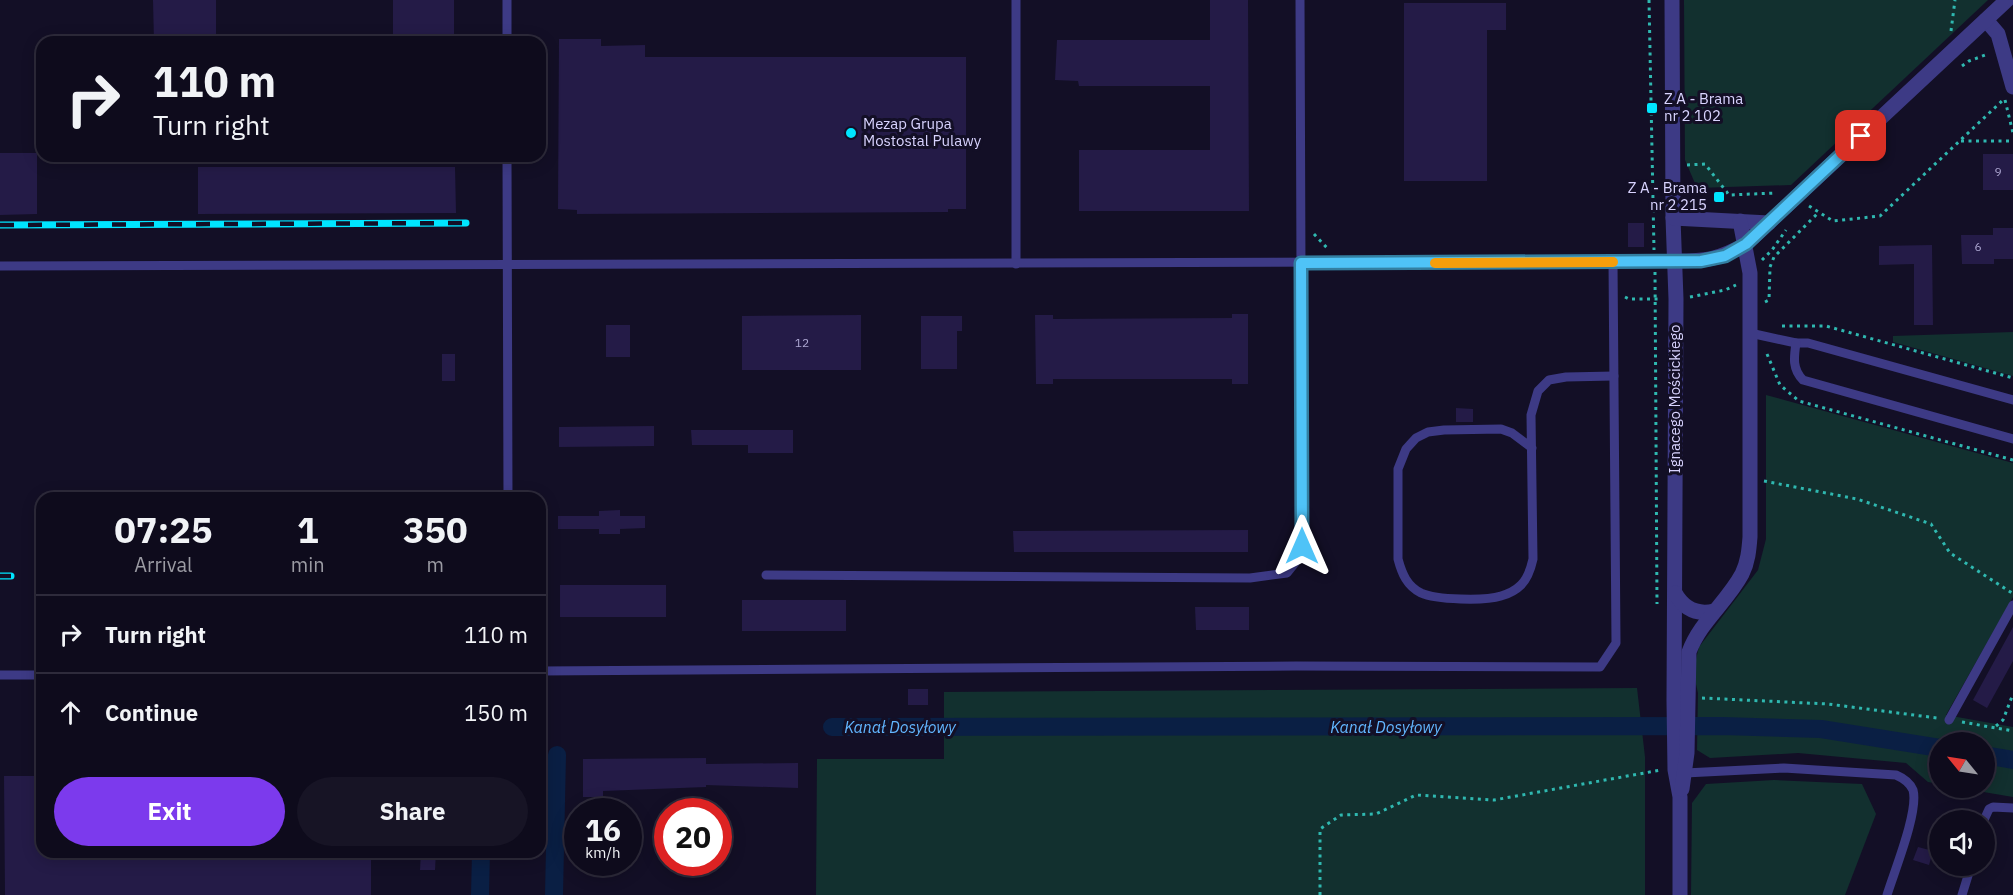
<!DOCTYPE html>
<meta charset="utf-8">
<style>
body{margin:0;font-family:"IBM Plex Sans",sans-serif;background:#171425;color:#f1f3f6;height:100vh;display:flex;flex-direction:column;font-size:22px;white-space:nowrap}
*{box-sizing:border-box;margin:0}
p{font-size:20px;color:#9b9ba3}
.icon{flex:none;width:33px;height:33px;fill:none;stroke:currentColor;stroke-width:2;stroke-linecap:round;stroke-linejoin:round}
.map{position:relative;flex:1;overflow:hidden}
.panel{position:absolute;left:36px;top:492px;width:510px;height:366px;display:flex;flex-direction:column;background:#0e0b1c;border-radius:18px;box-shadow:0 3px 15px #0003,0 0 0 2px #2e2b3b}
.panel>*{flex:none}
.banner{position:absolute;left:36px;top:36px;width:510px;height:126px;border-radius:18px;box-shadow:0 3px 15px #0003,0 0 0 2px #2e2b3b;background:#0e0b1c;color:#f1f3f6;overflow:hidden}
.needle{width:39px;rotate:300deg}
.tools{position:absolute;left:1929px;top:732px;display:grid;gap:12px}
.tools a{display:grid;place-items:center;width:66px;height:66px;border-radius:50%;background:#0e0b1c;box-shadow:0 3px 15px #0003,0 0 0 2px #2e2b3b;font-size:30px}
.speed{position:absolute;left:564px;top:798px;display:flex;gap:12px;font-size:30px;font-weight:700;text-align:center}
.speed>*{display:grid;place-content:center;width:78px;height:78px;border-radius:50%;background:#0e0b1c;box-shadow:0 3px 15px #0003,0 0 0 2px #2e2b3b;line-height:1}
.speed small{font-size:15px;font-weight:400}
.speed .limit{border:9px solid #d22;background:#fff;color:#111}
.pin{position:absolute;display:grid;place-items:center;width:51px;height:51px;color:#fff;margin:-26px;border-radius:12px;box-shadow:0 3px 9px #0006}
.me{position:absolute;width:66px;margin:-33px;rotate:0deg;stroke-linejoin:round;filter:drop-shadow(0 0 4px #0008)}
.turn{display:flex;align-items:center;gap:21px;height:126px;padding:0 18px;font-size:27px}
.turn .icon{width:78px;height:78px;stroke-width:2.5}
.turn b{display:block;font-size:42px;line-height:51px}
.eta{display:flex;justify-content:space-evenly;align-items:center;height:102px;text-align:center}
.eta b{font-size:36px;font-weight:800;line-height:42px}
.primary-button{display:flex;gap:12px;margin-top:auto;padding:12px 18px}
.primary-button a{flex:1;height:69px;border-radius:36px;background:#7c3aed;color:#fff;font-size:24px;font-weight:800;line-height:69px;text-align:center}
.primary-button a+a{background:#171425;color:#f1f3f6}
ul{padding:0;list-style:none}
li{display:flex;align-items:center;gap:18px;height:78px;padding:0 18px;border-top:2px solid #2e2b3b}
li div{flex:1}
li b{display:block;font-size:22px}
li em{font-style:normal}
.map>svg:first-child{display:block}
</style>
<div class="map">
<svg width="2013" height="895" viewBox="0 0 2013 895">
<rect width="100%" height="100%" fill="#130f26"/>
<!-- green -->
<g fill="#12302f">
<path d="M1684,0h304l-197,185 -94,3 -12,-28z"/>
<path d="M2013,332v44l-120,-34v-6z"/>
<path d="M1766,395l247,68v134l-67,118 67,12v70l-53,-9h24v-46h-44l-1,42 -11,-2 -22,-19 -108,-10 -88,5 -13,-8 1,-57 -5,-22 6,-24 59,-77 8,-31z"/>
<path d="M1637,688l8,69v138h-829l1,-136h127v-67z"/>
<path d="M1774,780l88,4 14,30 -31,81h-154l1,-92 14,-19z"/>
</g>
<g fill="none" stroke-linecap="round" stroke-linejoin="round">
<!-- canal -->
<g stroke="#0a1f44" stroke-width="18">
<path d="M832,727l890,-1 99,3 119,19"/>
<path d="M1984,755l29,5"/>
<path d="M480,895l1,-43"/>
<path d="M554,895l3,-140"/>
</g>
</g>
<!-- building -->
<g fill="#241b47">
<path d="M153,0h63v42h-62z"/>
<rect x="393" y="0" width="61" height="42"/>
<path d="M1210,0h38l1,211h-170v-61h131v-64h-131l-1,-5 -23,-1 2,-40h153z"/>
<path d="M1404,3h102v27h-19v151h-83z"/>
<path d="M559,39h42v7l44,-1v12h321v152h-18v3l-371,2v-4l-19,-1z"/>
<path d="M0,153h37v61l-37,1z"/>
<rect x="1983" y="154" width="30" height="36"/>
<path d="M198,167h257l1,46 -258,1z"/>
<rect x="1628" y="223" width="16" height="24"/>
<path d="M1993,228h20v31h-19v5h-32l-1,-29h32z"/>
<path d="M1932,245l1,80h-19v-61l-35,1v-19z"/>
<path d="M1232,314h16v70h-16v-5h-179v5h-17l-1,-69h18v4l179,-1z"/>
<path d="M861,315v55h-119v-54z"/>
<path d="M921,316h41v15h-5v38h-36z"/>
<rect x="606" y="325" width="24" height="32"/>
<rect x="442" y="354" width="13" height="27"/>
<path d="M1456,408l17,1v13h-17z"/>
<path d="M654,426v20l-95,1v-20z"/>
<path d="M691,430h102v23h-45v-8h-56z"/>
<path d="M620,510v6h25v12l-25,1v5h-21v-5h-41v-13h41v-5z"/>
<path d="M1248,530v22h-234l-1,-21z"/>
<rect x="560" y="585" width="106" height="32"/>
<rect x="742" y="600" width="104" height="31"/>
<path d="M1195,607h54v23h-53z"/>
<path d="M2013,627v34l-26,47 -14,-8z"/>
<rect x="908" y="689" width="20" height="16"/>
<path d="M706,758v6l92,-1v25l-92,-3v2l-103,4v6h-20v-38z"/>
<path d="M4,776h38v76h329v43h-366z"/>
<path d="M1918,847l15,4 -4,14 -16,-5z"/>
<path d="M421,852h15l-1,18h-15z"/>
</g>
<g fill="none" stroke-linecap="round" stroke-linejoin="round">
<!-- path -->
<g stroke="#2fb8b0" stroke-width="3" stroke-dasharray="3 4.5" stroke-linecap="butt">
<path d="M1649,0l5,250"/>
<path d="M1951,31l4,-31"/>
<path d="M1962,66l7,-5 19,-7"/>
<path d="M2005,100l8,33"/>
<path d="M1961,141h52"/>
<path d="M1687,165l18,-1 24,31 47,-2"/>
<path d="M1809,206l24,15 47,-5 123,-116"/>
<path d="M1314,234l15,16"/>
<path d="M1762,260l10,-10 14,-20"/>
<path d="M1655,272l2,332"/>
<path d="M1625,297l4,2h31"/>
<path d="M1690,297l35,-7 11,-5"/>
<path d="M1765,302l4,-2 1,-33 4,-10 45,-45"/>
<path d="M1782,326h44l187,52"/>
<path d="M1767,354l13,31 19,16 214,59"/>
<path d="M1764,481l93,18 74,25 19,29 62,40"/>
<path d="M1702,698l126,6 109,14"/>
<path d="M1962,722l51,9"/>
<path d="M1996,726l7,-6 10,-26"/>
<path d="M1320,895v-66l21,-14 35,-1 40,-19 78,5 167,-30"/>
</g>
<!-- service -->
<g stroke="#3d3a85" stroke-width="9">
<path d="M507,0v42"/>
<path d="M1016,0v264"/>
<path d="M507,156l1,342"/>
<path d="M0,266l1675,-5"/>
<path d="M1750,333l46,10h12l205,57"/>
<path d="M1796,343c-2,14 -4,26 7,37l210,59"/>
<path d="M1532,448l-20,-15 -11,-4 -57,1 -16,2 -12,6 -10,11 -8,20v90c4,15 9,27 23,34 15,7 64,8 80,3 7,-2 15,-6 20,-11 7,-7 10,-17 12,-26l-2,-144 7,-24 11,-11 17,-3 48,-1"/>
<path d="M766,575l484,3 37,-5 8,-10 7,-17 -2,-546"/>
<path d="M540,671l756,-5 304,1 16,-24 -3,-381"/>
<path d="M0,675h42"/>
<path d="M1949,720l64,-115"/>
<path d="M1685,773l99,-5 112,7c7,3 14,8 17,15 6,21 -19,82 -26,105"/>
<path d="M1984,820l5,-11 4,-2 20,1"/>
<path d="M1962,895l9,-29"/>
</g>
<!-- minor -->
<g stroke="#3d3a85" stroke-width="15">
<path d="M1672,0l1,218 3,81 -2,402 1,69 5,27v98"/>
<path d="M1986,20l12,14 15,53"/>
<path d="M1673,218l96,5"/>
<path d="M1675,261c31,0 43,-1 71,-17l261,-244"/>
<path d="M1675,593c9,16 22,22 39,18"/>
<path d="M1682,789l5,-36 2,-101c11,-30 38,-50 53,-78 6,-12 7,-24 8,-37v-264l-10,-52"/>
</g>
<!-- rail casing -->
<g stroke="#00e5ff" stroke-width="7">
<g id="rail">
<path d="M0,225l466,-2"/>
<path d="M0,576h11"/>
</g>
</g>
<!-- rail -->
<use href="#rail" stroke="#130f26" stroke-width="4.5" stroke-dasharray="14" stroke-linecap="butt"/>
</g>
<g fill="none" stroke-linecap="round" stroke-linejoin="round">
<!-- route casing -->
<g stroke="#337fa1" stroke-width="15">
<path id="route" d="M1302,546l-1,-283 400,-2 24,-5 21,-12 115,-108"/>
</g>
<!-- route -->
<use href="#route" stroke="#4fc3f7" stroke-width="10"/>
<!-- slow -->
<path stroke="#f59e0b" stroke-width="10" d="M1435,263l178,-1"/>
</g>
<!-- markers -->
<g fill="#00e5ff" stroke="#130f26" stroke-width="2">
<rect x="1646" y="102" width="12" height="12" rx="3"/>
<circle cx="851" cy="133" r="6"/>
<rect x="1713" y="191" width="12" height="12" rx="3"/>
</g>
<g text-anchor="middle" stroke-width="6" stroke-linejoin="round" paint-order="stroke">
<!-- number labels -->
<g font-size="12" fill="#aca6d1">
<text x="1998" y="176">9</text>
<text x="1978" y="251">6</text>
<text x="802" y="347">12</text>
</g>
<!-- poi labels -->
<g font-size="15" fill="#d9d4ff" stroke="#130f26" text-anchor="start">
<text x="1664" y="104">Z A - Brama<tspan x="1664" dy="17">nr 2 102</tspan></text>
<text x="863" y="129">Mezap Grupa<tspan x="863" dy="17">Mostostal Pulawy</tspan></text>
<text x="1707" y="193" text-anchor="end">Z A - Brama<tspan x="1707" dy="17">nr 2 215</tspan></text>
</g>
<!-- street labels -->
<g font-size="15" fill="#d9d4ff" stroke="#130f26">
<text transform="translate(1675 399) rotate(-90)" y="5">Ignacego Mościckiego</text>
</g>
<!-- water labels -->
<g font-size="16" font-style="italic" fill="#62b6ff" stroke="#130f26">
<text x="900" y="733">Kanał Dosyłowy</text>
<text x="1386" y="733">Kanał Dosyłowy</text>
</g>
</g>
</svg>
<div class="tools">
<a><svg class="needle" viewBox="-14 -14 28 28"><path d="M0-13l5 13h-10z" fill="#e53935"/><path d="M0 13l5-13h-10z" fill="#9b9ba3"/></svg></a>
<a><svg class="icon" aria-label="sound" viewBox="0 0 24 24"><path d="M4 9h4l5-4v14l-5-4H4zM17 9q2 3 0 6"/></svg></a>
</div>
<div class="speed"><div>16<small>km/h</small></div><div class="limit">20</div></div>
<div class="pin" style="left:1861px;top:136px;background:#d93025"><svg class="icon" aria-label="arrive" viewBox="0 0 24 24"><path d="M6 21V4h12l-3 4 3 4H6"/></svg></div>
<svg class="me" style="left:1302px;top:546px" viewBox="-20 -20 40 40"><path d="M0-17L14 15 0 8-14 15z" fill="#4fc3f7" stroke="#fff" stroke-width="4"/></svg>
<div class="banner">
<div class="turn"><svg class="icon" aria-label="right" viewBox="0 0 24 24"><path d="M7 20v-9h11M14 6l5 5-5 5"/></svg><div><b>110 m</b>Turn right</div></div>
</div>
<section class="panel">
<div class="eta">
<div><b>07:25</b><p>Arrival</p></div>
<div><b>1</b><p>min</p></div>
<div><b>350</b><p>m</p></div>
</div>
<ul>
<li><svg class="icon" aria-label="right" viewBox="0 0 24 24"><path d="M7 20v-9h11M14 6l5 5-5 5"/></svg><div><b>Turn right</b></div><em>110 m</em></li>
<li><svg class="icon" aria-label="ahead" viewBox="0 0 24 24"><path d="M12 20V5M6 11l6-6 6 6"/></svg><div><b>Continue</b></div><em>150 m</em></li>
</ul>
<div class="primary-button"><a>Exit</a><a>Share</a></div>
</section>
</div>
